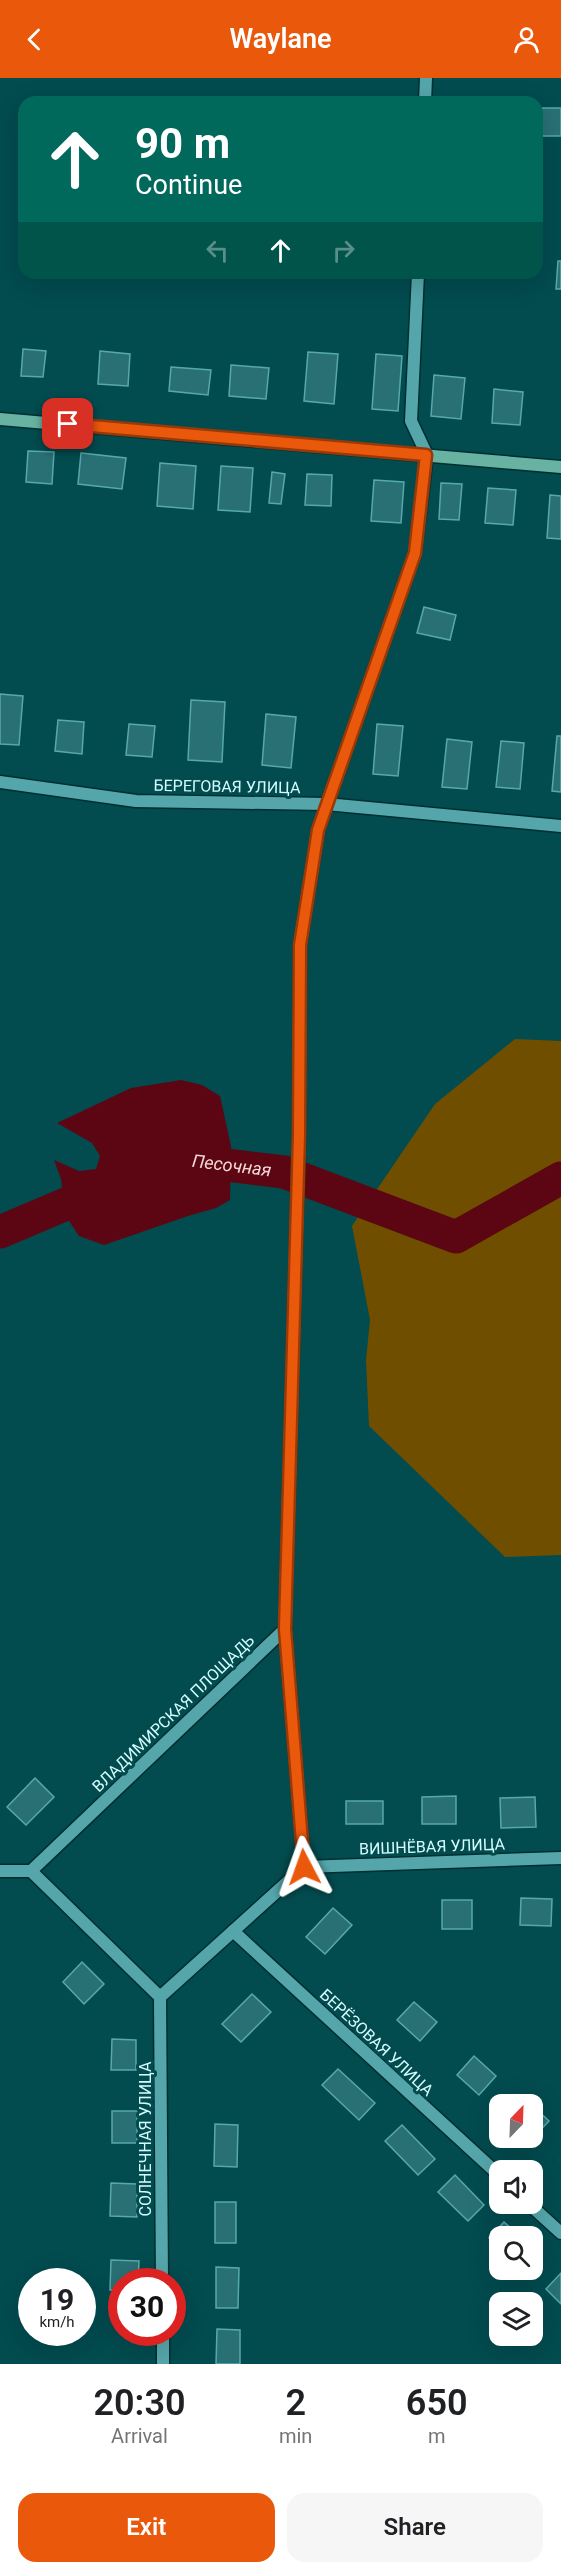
<!DOCTYPE html>
<meta charset="utf-8">
<style>
body{margin:0;font-family:Roboto,sans-serif;background:#f6f6f6;color:#202124;height:100vh;display:flex;flex-direction:column;font-size:22px;white-space:nowrap}
*{box-sizing:border-box;margin:0}
p{font-size:20px;color:#757577}
.icon{flex:none;width:33px;height:33px;fill:none;stroke:currentColor;stroke-width:2;stroke-linecap:round;stroke-linejoin:round}
.map{position:relative;height:2286px;overflow:hidden}
.side{display:flex;flex-direction:column;background:#fff;flex:1}
.side>*{flex:none}
.top-card{position:absolute;left:18px;top:18px;width:525px;height:183px;border-radius:18px;box-shadow:0 6px 24px #0002;background:#00695c;color:#fff;overflow:hidden}
.needle{width:39px;rotate:23deg}
.fabs{position:absolute;left:489px;top:2016px;display:grid;gap:12px}
.fabs a{display:grid;place-items:center;width:54px;height:54px;border-radius:12px;background:#fff;box-shadow:0 6px 24px #0002;font-size:30px}
.speed{position:absolute;left:18px;top:2190px;display:flex;gap:12px;font-size:30px;font-weight:700;text-align:center}
.speed>*{display:grid;place-content:center;width:78px;height:78px;border-radius:50%;background:#fff;box-shadow:0 6px 24px #0002;line-height:1}
.speed small{font-size:15px;font-weight:400}
.speed .limit{border:9px solid #d22;background:#fff;color:#111}
.pin{position:absolute;display:grid;place-items:center;width:51px;height:51px;color:#fff;margin:-26px;border-radius:12px;box-shadow:0 3px 9px #0006}
.me{position:absolute;width:66px;margin:-33px;rotate:356deg;stroke-linejoin:round;filter:drop-shadow(0 0 4px #0008)}
.turn{display:flex;align-items:center;gap:21px;height:126px;padding:0 18px;font-size:27px}
.turn .icon{width:78px;height:78px;stroke-width:2.5}
.turn b{display:block;font-size:42px;line-height:51px}
.lanes{display:flex;align-items:center;height:57px;padding:0 18px;background:#0003;justify-content:center;gap:30px;direction:ltr}
.lanes .off{opacity:.35}
.eta{display:flex;justify-content:space-evenly;align-items:center;height:102px;text-align:center}
.eta b{font-size:36px;font-weight:600;line-height:42px}
.button{display:flex;gap:12px;margin-top:auto;padding:12px 18px}
.button a{flex:1;height:69px;border-radius:18px;background:#ea580c;color:#fff;font-size:24px;font-weight:600;line-height:69px;text-align:center}
.button a+a{background:#f6f6f6;color:#202124}
header{display:flex;justify-content:space-between;align-items:center;height:78px;padding:0 18px;background:#ea580c;color:#fff;font-size:27px;font-weight:600}
.map>svg:first-child{display:block}
</style>
<header><svg class="icon" aria-label="back" viewBox="0 0 24 24"><path d="M15 5l-7 7 7 7"/></svg>Waylane<svg class="icon" aria-label="person" viewBox="0 0 24 24"><circle cx="12" cy="8" r="4"/><path d="M4 21q1-7 8-7t8 7"/></svg></header>
<div class="map">
<svg width="561" height="2286" viewBox="0 0 561 2286">
<rect width="100%" height="100%" fill="#024b4f"/>
<!-- green -->
<path fill="#6f4e00" d="M515,961l46,2v514l-56,2 -136,-131 -3,-66 4,-40 -18,-94 83,-122z"/>
<!-- water -->
<path fill="#5c0613" d="M181,1002l21,5 18,11 11,50 -1,54 -14,8 -28,8 -84,29 -25,-9 -14,-21 -4,-36 -7,-19 25,11 17,-2 4,-13 -8,-13 -35,-20 74,-35z"/>
<g fill="none" stroke-linecap="round" stroke-linejoin="round">
<!-- river -->
<g stroke="#5c0613" stroke-width="33">
<path id="s1" d="M186,1082l98,12 172,65 105,-59"/>
<path d="M0,1154l106,-45"/>
</g>
</g>
<!-- building -->
<g fill="#297074" stroke="#57a8ad" stroke-width="1.5">
<rect x="537" y="30" width="24" height="28"/>
<path d="M558,183h3v28h-5z"/>
<path d="M23,271l23,2 -3,26 -22,-1z"/>
<path d="M100,273l30,3 -2,32 -30,-2z"/>
<path d="M308,274l30,2 -4,50 -30,-3z"/>
<path d="M376,276l26,2 -4,55 -26,-2z"/>
<path d="M231,287l38,3 -3,31 -37,-3z"/>
<path d="M171,289l40,3 -3,25 -39,-4z"/>
<path d="M434,297l31,3 -4,41 -30,-3z"/>
<path d="M494,311l29,3 -3,33 -28,-2z"/>
<path d="M28,373l26,1 -2,32 -26,-2z"/>
<path d="M81,375l45,5 -4,31 -44,-5z"/>
<path d="M160,385l36,3 -3,43 -36,-3z"/>
<path d="M221,388l32,2 -3,44 -32,-2z"/>
<path d="M272,394l13,2 -4,30 -12,-1z"/>
<path d="M307,396l25,1 -1,31 -26,-1z"/>
<path d="M374,402l30,2 -3,41 -30,-2z"/>
<path d="M441,405l21,1 -3,36 -20,-1z"/>
<path d="M488,410l28,2 -3,35 -28,-2z"/>
<path d="M550,417l11,1v43l-14,-1z"/>
<path d="M424,529l32,8 -6,25 -33,-7z"/>
<path d="M0,616l23,2 -4,49 -19,-1z"/>
<path d="M191,622l34,2 -3,60 -34,-2z"/>
<path d="M266,636l30,3 -5,51 -29,-3z"/>
<path d="M58,642l26,2 -2,32 -27,-3z"/>
<path d="M129,646l26,2 -3,31 -26,-2z"/>
<path d="M377,646l26,2 -5,50 -25,-2z"/>
<path d="M557,658h4v56l-9,-1z"/>
<path d="M447,661l25,3 -5,47 -25,-2z"/>
<path d="M501,663l23,2 -4,46 -24,-2z"/>
<path d="M35,1700l19,19 -28,28 -19,-18z"/>
<path d="M456,1718v28h-34v-27z"/>
<path d="M535,1719l1,30 -35,1 -1,-30z"/>
<rect x="346" y="1723" width="37" height="23"/>
<path d="M521,1820l31,1 -1,27 -31,-1z"/>
<rect x="442" y="1822" width="30" height="29"/>
<path d="M333,1830l19,17 -27,29 -19,-17z"/>
<path d="M82,1884l22,22 -20,20 -21,-22z"/>
<path d="M252,1916l19,18 -30,30 -19,-18z"/>
<path d="M414,1924l23,20 -17,19 -23,-21z"/>
<path d="M112,1961l24,1v30h-25z"/>
<path d="M474,1978l22,20 -17,19 -22,-20z"/>
<path d="M338,1991l37,34 -16,17 -37,-35z"/>
<path d="M532,2027l17,16 -18,19 -2,-2h3z"/>
<rect x="112" y="2033" width="25" height="32"/>
<path d="M215,2046l23,1 -1,42 -23,-1z"/>
<path d="M402,2047l33,34 -17,16 -33,-34z"/>
<path d="M455,2097l29,30 -16,16 -30,-29z"/>
<path d="M111,2105l26,1v33l-27,-1z"/>
<rect x="215" y="2124" width="21" height="41"/>
<path d="M504,2144l16,14h-20v11l-11,-9z"/>
<path d="M111,2182l28,1 -1,21h-16v8h-12z"/>
<path d="M216,2189l23,1 -1,40h-22z"/>
<path d="M561,2195v31l-15,-15z"/>
<path d="M217,2251l23,1v34h-24z"/>
</g>
<g fill="none" stroke-linecap="round" stroke-linejoin="round">
<!-- street casing -->
<g stroke="#002f32" stroke-width="15">
<g id="street">
<path d="M425,24l1,-24"/>
<path d="M0,704l136,19 190,3 235,22"/>
<path d="M304,1789l-19,-238 14,-494 1,-190 18,-115 97,-277 12,-98 -16,-34 7,-148"/>
<path d="M304,1789l257,-9"/>
<path d="M0,1793h31"/>
<path d="M31,1793l254,-242"/>
<path d="M31,1793l129,126"/>
<path d="M233,1853l267,245"/>
<path d="M160,1919l2,285"/>
<path d="M160,1919l144,-130"/>
<path d="M529,2126l32,29"/>
<path d="M163,2254v32"/>
</g>
</g>
<!-- secondary casing -->
<g stroke="#002f32" stroke-width="15">
<path id="secondary" d="M0,341l561,48"/>
</g>
<!-- street -->
<use href="#street" stroke="#55a6ab" stroke-width="12"/>
<!-- secondary -->
<use href="#secondary" stroke="#68b2a1" stroke-width="12"/>
</g>
<g fill="none" stroke-linecap="round" stroke-linejoin="round">
<!-- route casing -->
<g stroke="#983908" stroke-width="15">
<path id="route" d="M68,346l358,31 -11,98 -97,277 -18,115 -1,190 -14,494 19,238"/>
</g>
<!-- route -->
<use href="#route" stroke="#ea580c" stroke-width="10"/>
</g>
<g text-anchor="middle" stroke-width="6" stroke-linejoin="round" paint-order="stroke">
<!-- street labels -->
<g font-size="16" fill="#d5fcfe" stroke="#024b4f">
<text transform="translate(227 708) rotate(1)" y="6">БЕРЕГОВАЯ УЛИЦА</text>
<text transform="translate(173 1635) rotate(-44)" y="6">ВЛАДИМИРСКАЯ ПЛОЩАДЬ</text>
<text transform="translate(432 1768) rotate(-2)" y="6">ВИШНЁВАЯ УЛИЦА</text>
<text transform="translate(377 1964) rotate(43)" y="6">БЕРЁЗОВАЯ УЛИЦА</text>
<text transform="translate(145 2061) rotate(-90)" y="6">СОЛНЕЧНАЯ УЛИЦА</text>
</g>
<!-- water labels -->
<g font-size="18" font-style="italic" fill="#f2d8d7" stroke="#024b4f">
<text dy="6" stroke="none"><textPath href="#s1" startOffset="46">Песочная</textPath></text>
</g>
</g>
</svg>
<div class="fabs">
<a><svg class="needle" viewBox="-14 -14 28 28"><path d="M0-13l5 13h-10z" fill="#e53935"/><path d="M0 13l5-13h-10z" fill="#757577"/></svg></a>
<a><svg class="icon" aria-label="sound" viewBox="0 0 24 24"><path d="M4 9h4l5-4v14l-5-4H4zM17 9q2 3 0 6"/></svg></a>
<a><svg class="icon" aria-label="search" viewBox="0 0 24 24"><circle cx="10" cy="10" r="6"/><path d="M15 15l6 6"/></svg></a>
<a><svg class="icon" aria-label="layers" viewBox="0 0 24 24"><path d="M12 4l9 5-9 5-9-5zM3 14l9 5 9-5"/></svg></a>
</div>
<div class="speed"><div>19<small>km/h</small></div><div class="limit">30</div></div>
<div class="pin" style="left:68px;top:346px;background:#d93025"><svg class="icon" aria-label="arrive" viewBox="0 0 24 24"><path d="M6 21V4h12l-3 4 3 4H6"/></svg></div>
<svg class="me" style="left:304px;top:1789px" viewBox="-20 -20 40 40"><path d="M0-17L14 15 0 8-14 15z" fill="#ea580c" stroke="#fff" stroke-width="4"/></svg>
<div class="top-card">
<div class="turn"><svg class="icon" aria-label="ahead" viewBox="0 0 24 24"><path d="M12 20V5M6 11l6-6 6 6"/></svg><div><b>90 m</b>Continue</div></div>
<div class="lanes"><svg class="icon off" aria-label="left" viewBox="0 0 24 24"><path d="M17 20v-9H6M10 6l-5 5 5 5"/></svg><svg class="icon" aria-label="ahead" viewBox="0 0 24 24"><path d="M12 20V5M6 11l6-6 6 6"/></svg><svg class="icon off" aria-label="right" viewBox="0 0 24 24"><path d="M7 20v-9h11M14 6l5 5-5 5"/></svg></div>
</div>
</div>
<section class="side">
<div class="eta">
<div><b>20:30</b><p>Arrival</p></div>
<div><b>2</b><p>min</p></div>
<div><b>650</b><p>m</p></div>
</div>
<div class="button"><a>Exit</a><a>Share</a></div>
</section>
